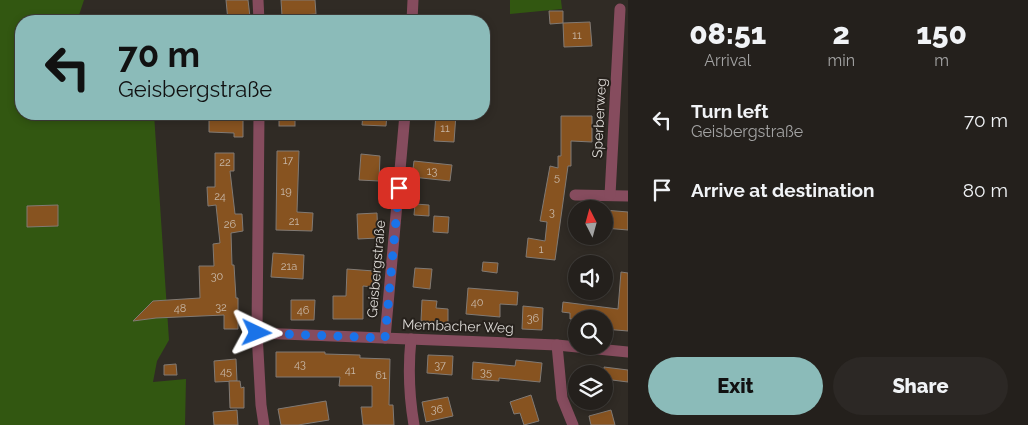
<!DOCTYPE html>
<meta charset="utf-8">
<style>
body{margin:0;font-family:Raleway,sans-serif;background:#2c2825;color:#f1f3f6;height:100vh;display:flex;flex-direction:column;font-size:19px;white-space:nowrap}
*{box-sizing:border-box;margin:0}
p{font-size:16px;color:#a3a3a3}
.icon{flex:none;width:28px;height:28px;fill:none;stroke:currentColor;stroke-width:2;stroke-linecap:round;stroke-linejoin:round}
.map{position:relative;flex:1;overflow:hidden}
.sheet{display:flex;flex-direction:column;background:#24201c;width:400px}
.sheet>*{flex:none}
.banner{position:absolute;left:15px;top:15px;width:475px;height:105px;border-radius:20px;box-shadow:0 2px 8px #0003,0 0 0 1px #413e3b;background:#8bbbb9;color:#111;overflow:hidden}
.needle{width:32px;rotate:354deg}
.controls{position:absolute;left:568px;top:200px;display:grid;gap:10px}
.controls a{display:grid;place-items:center;width:45px;height:45px;border-radius:50%;background:#24201c;box-shadow:0 2px 8px #0003,0 0 0 1px #413e3b;font-size:25px}
.pin{position:absolute;display:grid;place-items:center;width:42px;height:42px;color:#fff;margin:-21px;border-radius:10px;box-shadow:0 2px 8px #0006}
.me{position:absolute;width:55px;margin:-28px;rotate:92deg;stroke-linejoin:round;filter:drop-shadow(0 0 4px #0008)}
.turn{display:flex;align-items:center;gap:18px;height:105px;padding:0 20px;font-size:22px}
.turn .icon{width:65px;height:65px;stroke-width:2.5}
.turn b{display:block;font-size:35px;line-height:42px}
.eta{display:flex;justify-content:space-evenly;align-items:center;height:85px;text-align:center}
.eta b{font-size:30px;font-weight:800;line-height:35px}
.primary-button{display:flex;gap:10px;margin-top:auto;padding:10px 20px}
.primary-button a{flex:1;height:58px;border-radius:30px;background:#8bbbb9;color:#111;font-size:20px;font-weight:800;line-height:58px;text-align:center}
.primary-button a+a{background:#2c2825;color:#f1f3f6}
ul{padding:0;list-style:none}
li{display:flex;align-items:center;gap:15px;height:70px;padding:0 20px}
li div{flex:1}
li b{display:block;font-size:19px}
li em{font-style:normal}
main{display:flex;flex:1;min-height:0}
.map>svg:first-child{display:block}
</style>
<main>
<div class="map">
<svg width="628" height="425" viewBox="0 0 628 425">
<rect width="100%" height="100%" fill="#302b25"/>
<!-- green -->
<g fill="#325711">
<path d="M0,0h84l-7,21h-56v93h133l15,226 -12,21 -4,21 33,-3 -1,46h-185z"/>
<path d="M510,0h51l1,9 -52,5z"/>
</g>
<!-- building -->
<g fill="#875320" stroke="#817a74">
<path d="M226,0h22l2,17h-7v3l-15,1z"/>
<path d="M281,0h34l1,14 -15,1 1,6h-13l-1,-5h-6z"/>
<path d="M549,11h14v12l-13,1z"/>
<path d="M590,22l2,24 -28,1 -1,-24z"/>
<path d="M209,114h34v23h-9v-4l-25,-1z"/>
<rect x="279" y="114" width="16" height="12"/>
<path d="M363,114h24l-1,12 -24,-1z"/>
<path d="M436,114h20l-2,28 -20,-1z"/>
<path d="M561,116h31v26l-21,-1v25h-3l-13,94 -29,-3 2,-19 17,3 2,-19 -7,-1 10,-55 8,2v-12h3z"/>
<path d="M277,151h22l-2,61 16,1 -1,18 -36,-1z"/>
<path d="M215,153h19v18h-4l5,43h7l1,17 -12,2 1,32h2l2,33h2v31h-14v-14l-68,3 -23,3 20,-20 47,-3 -1,-32h15l-1,-22 7,-1 -4,-38 -8,1 -1,-19h8z"/>
<path d="M361,154l19,2 -1,25 -20,-1z"/>
<path d="M414,161l38,4 -2,16 -38,-4z"/>
<path d="M415,204l14,1v11l-15,-1z"/>
<path d="M58,205v21l-31,1v-21z"/>
<path d="M604,210l24,2v18l-24,-2z"/>
<path d="M377,213l1,25 -20,1 -1,-25z"/>
<path d="M434,216l15,1 -1,16 -15,-1z"/>
<path d="M273,253l31,2 -1,24 -32,-2z"/>
<path d="M483,262l15,1 -1,10 -15,-2z"/>
<path d="M415,268l17,1 -2,20 -17,-2z"/>
<path d="M347,269l27,2 -1,16 -10,-1v33h-30v-23h13z"/>
<path d="M621,272l7,1v58l-24,-2v-10h-34v-6l-8,-1 1,-10 55,7z"/>
<path d="M468,288l50,4 -1,13 -17,-1v13l-34,-3z"/>
<path d="M291,300h24l-1,20h-23z"/>
<path d="M422,300l15,1 -1,7 12,1v14l-27,-2z"/>
<path d="M523,306l20,2 -1,22 -20,-1z"/>
<path d="M276,352h49v2l35,1v3l30,1 -1,46h4l1,20h-31l-2,-18h11v-21h-33l1,-9h-64z"/>
<path d="M428,355l25,1 -1,19 -25,-2z"/>
<path d="M236,359l1,22 -22,1 -1,-21z"/>
<path d="M516,360l26,3 -2,19 -41,-4v3l-27,-2 1,-17 42,4z"/>
<path d="M176,364l1,11h-13v-10z"/>
<path d="M604,367l24,3v12l-24,-3z"/>
<path d="M229,381h11l1,7 3,-1v21h-14z"/>
<path d="M531,395l8,26 -15,4 -4,-12 -6,1 -4,-12z"/>
<path d="M448,397l5,19 -27,6 -4,-20z"/>
<path d="M326,401l3,19 -31,5h-17l-3,-16z"/>
<path d="M237,410l1,15h-24l-1,-13z"/>
<path d="M611,410l4,15h-24l-2,-9z"/>
</g>
<g fill="none" stroke-linecap="round" stroke-linejoin="round">
<!-- minor -->
<g stroke="#864c5e" stroke-width="11">
<path d="M258,0l1,21"/>
<path d="M412,21l1,-21"/>
<path d="M259,114l-2,219 4,72 3,20"/>
<path d="M575,195l53,1"/>
<path d="M610,195l10,-186"/>
<path d="M257,333l300,12 71,7"/>
<path d="M385,338l20,-224"/>
<path d="M411,339c-3,29 -2,57 3,86"/>
<path d="M557,345l5,53 11,27"/>
</g>
</g>
<g fill="none" stroke-linecap="round" stroke-linejoin="round">
<!-- route -->
<path stroke="#1a73e8" stroke-width="9" stroke-dasharray="0 16.2" d="M257,333l128,5 14,-150"/>
</g>
<g text-anchor="middle" stroke-width="4" stroke-linejoin="round" paint-order="stroke">
<!-- number labels -->
<g font-size="11" fill="#c8b8a8">
<text x="577" y="39">11</text>
<text x="445" y="132">11</text>
<text x="288" y="164">17</text>
<text x="225" y="166">22</text>
<text x="432" y="175">13</text>
<text x="557" y="181">5</text>
<text x="286" y="195">19</text>
<text x="220" y="200">24</text>
<text x="552" y="216">3</text>
<text x="294" y="225">21</text>
<text x="230" y="228">26</text>
<text x="541" y="253">1</text>
<text x="289" y="270">21a</text>
<text x="217" y="280">30</text>
<text x="477" y="306">40</text>
<text x="221" y="311">32</text>
<text x="180" y="312">48</text>
<text x="303" y="314">46</text>
<text x="533" y="322">36</text>
<text x="300" y="368">43</text>
<text x="440" y="369">37</text>
<text x="350" y="374">41</text>
<text x="226" y="375">45</text>
<text x="486" y="376">35</text>
<text x="381" y="379">61</text>
<text x="437" y="413">36</text>
</g>
<!-- street labels -->
<g font-size="14" fill="#dddad6" stroke="#26211c">
<text transform="translate(599 118) rotate(-87)" y="5">Sperberweg</text>
<text transform="translate(376 269) rotate(-85)" y="5">Geisbergstraße</text>
<text transform="translate(458 326) rotate(2)" y="5">Membacher Weg</text>
</g>
</g>
</svg>
<div class="controls">
<a><svg class="needle" viewBox="-14 -14 28 28"><path d="M0-13l5 13h-10z" fill="#e53935"/><path d="M0 13l5-13h-10z" fill="#a3a3a3"/></svg></a>
<a><svg class="icon" aria-label="sound" viewBox="0 0 24 24"><path d="M4 9h4l5-4v14l-5-4H4zM17 9q2 3 0 6"/></svg></a>
<a><svg class="icon" aria-label="search" viewBox="0 0 24 24"><circle cx="10" cy="10" r="6"/><path d="M15 15l6 6"/></svg></a>
<a><svg class="icon" aria-label="layers" viewBox="0 0 24 24"><path d="M12 4l9 5-9 5-9-5zM3 14l9 5 9-5"/></svg></a>
</div>
<div class="pin" style="left:399px;top:188px;background:#d93025"><svg class="icon" aria-label="arrive" viewBox="0 0 24 24"><path d="M6 21V4h12l-3 4 3 4H6"/></svg></div>
<svg class="me" style="left:257px;top:333px" viewBox="-20 -20 40 40"><path d="M0-17L14 15 0 8-14 15z" fill="#1a73e8" stroke="#fff" stroke-width="4"/></svg>
<div class="banner">
<div class="turn"><svg class="icon" aria-label="left" viewBox="0 0 24 24"><path d="M17 20v-9H6M10 6l-5 5 5 5"/></svg><div><b>70 m</b>Geisbergstraße</div></div>
</div>
</div>
<section class="sheet">
<div class="eta">
<div><b>08:51</b><p>Arrival</p></div>
<div><b>2</b><p>min</p></div>
<div><b>150</b><p>m</p></div>
</div>
<ul>
<li><svg class="icon" aria-label="left" viewBox="0 0 24 24"><path d="M17 20v-9H6M10 6l-5 5 5 5"/></svg><div><b>Turn left</b><p>Geisbergstraße</p></div><em>70 m</em></li>
<li><svg class="icon" aria-label="arrive" viewBox="0 0 24 24"><path d="M6 21V4h12l-3 4 3 4H6"/></svg><div><b>Arrive at destination</b></div><em>80 m</em></li>
</ul>
<div class="primary-button"><a>Exit</a><a>Share</a></div>
</section>
</main>
